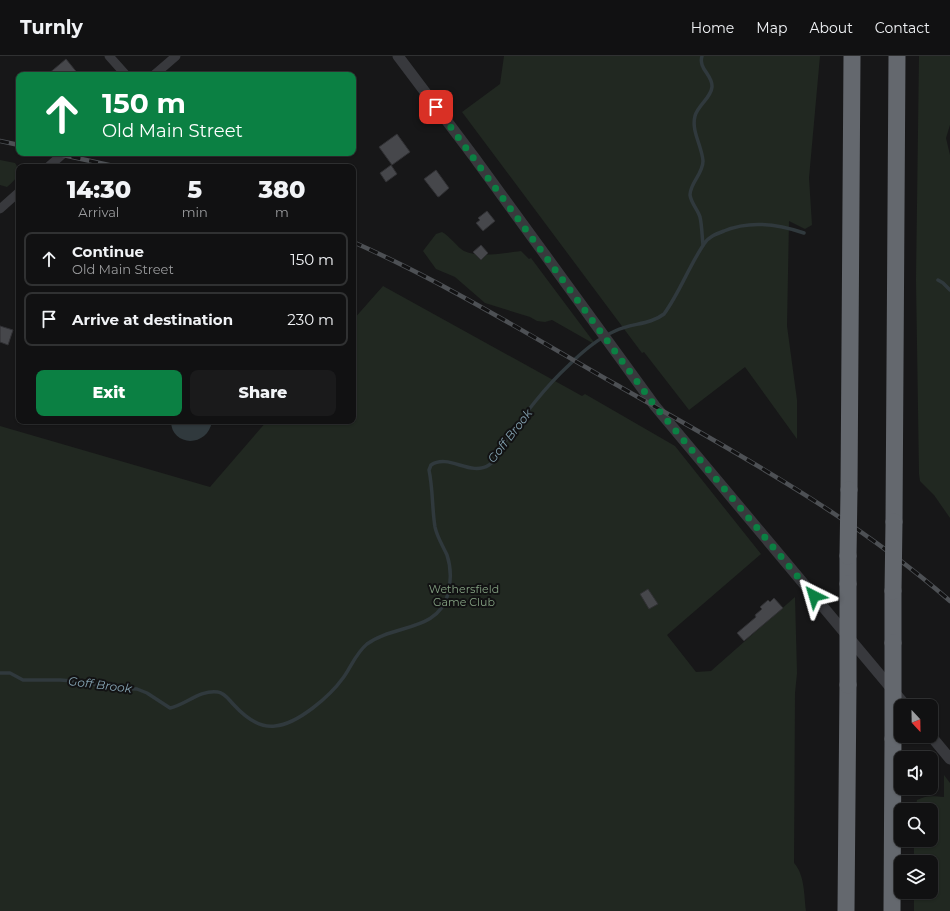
<!DOCTYPE html>
<style>
body{margin:0;font-family:Montserrat,sans-serif;background:#1a1a1b;color:#f1f3f6;height:100vh;display:flex;flex-direction:column;font-size:15px;white-space:nowrap}
*{box-sizing:border-box;margin:0}
p{font-size:13px;color:#9c9d9f}
.icon{flex:none;width:22px;height:22px;fill:none;stroke:currentColor;stroke-width:2;stroke-linecap:round;stroke-linejoin:round}
.map{position:relative;flex:1;overflow:hidden}
.sheet{position:absolute;left:16px;top:108px;width:340px;height:260px;display:flex;flex-direction:column;background:#111112;border-radius:8px;box-shadow:0 1px 3px #0004,0 0 0 1px #303132}
.sheet>*{flex:none}
.top-card{position:absolute;left:16px;top:16px;width:340px;height:84px;border-radius:8px;box-shadow:0 1px 3px #0004,0 0 0 1px #303132;background:#0b8043;color:#fff;overflow:hidden}
.needle{width:26px;rotate:158deg}
.buttons{position:absolute;left:894px;top:643px;display:grid;gap:8px}
.buttons a{display:grid;place-items:center;width:44px;height:44px;border-radius:8px;background:#111112;box-shadow:0 1px 3px #0004,0 0 0 1px #303132;font-size:20px}
.pin{position:absolute;display:grid;place-items:center;width:34px;height:34px;color:#fff;margin:-17px;border-radius:8px;box-shadow:0 2px 6px #0006}
.me{position:absolute;width:44px;margin:-22px;rotate:320deg;stroke-linejoin:round;filter:drop-shadow(0 0 3px #0008)}
.turn{display:flex;align-items:center;gap:14px;height:84px;padding:0 20px;font-size:18px}
.turn .icon{width:52px;height:52px;stroke-width:2.5}
.turn b{display:block;font-size:28px;line-height:34px}
.eta{display:flex;justify-content:space-evenly;align-items:center;height:68px;text-align:center}
.eta b{font-size:24px;font-weight:800;line-height:28px}
.action{display:flex;gap:8px;margin-top:auto;padding:8px 20px}
.action a{flex:1;height:46px;border-radius:8px;background:#0b8043;color:#fff;font-size:16px;font-weight:800;line-height:46px;text-align:center}
.action a+a{background:#1a1a1b;color:#f1f3f6}
ul{padding:0;list-style:none}
li{display:flex;align-items:center;gap:12px;height:54px;margin:0 8px 6px;padding:0 12px;border:2px solid #303132;border-radius:8px}
li div{flex:1}
li b{display:block;font-size:15px}
li em{font-style:normal}
header{display:flex;align-items:center;gap:24px;box-sizing:border-box;height:56px;padding:0 20px;background:#111112;border-bottom:1px solid #303132}
header strong{font-size:19px}
nav{display:flex;gap:22px;margin-inline-start:auto;font-size:14px}
.map>svg:first-child{display:block}
</style>
<header>
<strong>Turnly</strong>
<nav><a>Home</a><a>Map</a><a>About</a><a>Contact</a></nav>
</header>
<div class="map">
<svg width="950" height="855" viewBox="0 0 950 855">
<rect width="100%" height="100%" fill="#171718"/>
<!-- green -->
<g fill="#212821">
<path d="M504,0h316l-11,122 3,47 -7,4 -16,-8 -2,105 10,74v39l-52,-72 -56,43 -45,-58 -2,1 -3,-4 -177,-237 38,-28z"/>
<path d="M919,0h31v69l-4,13 4,17v363l-16,-23 -14,-14 -1,-7 -3,-194z"/>
<path d="M0,104l15,3c8,11 0,17 -8,24l-7,-2z"/>
<path d="M442,176c9,5 14,14 22,19 15,7 41,2 57,0l8,8 2,-1 65,87 -44,-25 -7,2 -8,-1 -7,-4 -45,-14 -30,-26 -19,-8 -13,-18 13,-17z"/>
<path d="M383,230l199,110 3,-2 90,52 86,108 -94,81 29,37 15,-1 84,-74 2,76 -2,20 -1,170c11,12 10,33 12,48h-806v-485l210,61 57,-66h86v-101z"/>
<path d="M944,719l6,8v128h-36v-19h17v-30h-17v-22h17v-30h-16l2,-10c10,-5 16,-4 27,-3z"/>
</g>
<!-- water -->
<path fill="#30393d" d="M171,365h41c-4,27 -41,26 -41,0z"/>
<g fill="none" stroke-linecap="round" stroke-linejoin="round">
<!-- stream -->
<g stroke="#30393d" stroke-width="3.5">
<path d="M702,0c-4,13 11,19 10,31 -1,11 -14,18 -17,29 -4,15 7,30 8,45 0,13 -13,22 -13,34 1,8 8,15 10,22 2,9 2,19 3,28"/>
<path d="M938,224l5,3 7,7"/>
<path d="M0,617h10l13,7h37l26,2 18,5 33,2 10,4 23,15c15,-3 31,-19 48,-16 7,1 11,8 16,13 11,12 25,23 41,21 23,-2 55,-30 68,-48 8,-11 13,-25 24,-34 27,-20 71,-12 81,-50 3,-12 3,-27 -1,-39 -4,-9 -10,-18 -12,-28 -3,-18 -2,-38 -6,-57l2,-5c18,-12 39,12 58,0 9,-5 12,-17 17,-25 19,-26 39,-53 63,-75 13,-13 30,-27 46,-34 16,-8 35,-6 49,-17 16,-22 25,-48 40,-70 4,-7 12,-10 20,-13 26,-11 54,-7 80,2"/>
</g>
</g>
<!-- building -->
<g fill="#46474b" stroke="#313134">
<path d="M66,3l13,16h-32z"/>
<path d="M397,78l13,18 -18,13 -13,-18z"/>
<path d="M391,109l6,9 -11,8 -6,-9z"/>
<path d="M436,114l13,18 -9,8 -2,1 -14,-18z"/>
<path d="M487,155l8,10 -12,10 -7,-8 4,-3 -2,-2z"/>
<path d="M481,189l7,8 -7,7 -8,-8z"/>
<path d="M0,270l13,4 -5,15 -8,-3z"/>
<path d="M648,533l10,15 -9,5 -9,-15z"/>
<path d="M774,542l9,10 -39,33 -7,-8 19,-16 -1,-2 7,-6 -2,-2 8,-7 2,2z"/>
</g>
<g fill="none" stroke-linecap="round" stroke-linejoin="round">
<!-- minor -->
<g stroke="#38393d" stroke-width="9">
<path d="M109,0l17,19"/>
<path d="M154,19l22,-19"/>
<path d="M48,111l16,-14"/>
<path d="M0,153l19,-17"/>
</g>
<!-- tertiary -->
<g stroke="#38393d" stroke-width="11">
<path d="M398,0l76,101 181,249 251,300"/>
<path d="M931,680l19,23"/>
</g>
<!-- motorway -->
<g stroke="#64686e" stroke-width="17">
<path d="M849,434l3,-434"/>
<path d="M894,466l3,-466"/>
<path d="M848,528v-28"/>
<path d="M893,587v-52"/>
<path d="M846,855l2,-226"/>
<path d="M892,855l1,-172"/>
</g>
<!-- rail casing -->
<g stroke="#4d5054" stroke-width="4.5">
<g id="rail">
<path d="M0,85l19,4"/>
<path d="M54,97l64,14"/>
<path d="M353,186c91,40 176,93 262,142 116,66 234,129 335,217"/>
</g>
</g>
<!-- rail -->
<use href="#rail" stroke="#121213" stroke-width="3" stroke-dasharray="9" stroke-linecap="butt"/>
<!-- motorway-bridge -->
<g stroke="#64686e" stroke-width="17">
<path d="M848,500l1,-66"/>
<path d="M893,535l1,-69"/>
<path d="M848,629v-101"/>
<path d="M893,683v-96"/>
</g>
</g>
<g fill="none" stroke-linecap="round" stroke-linejoin="round">
<!-- route -->
<path stroke="#0b8043" stroke-width="7" stroke-dasharray="0 12.6" d="M436,51l219,299 159,190"/>
</g>
<g text-anchor="middle" stroke-width="4" stroke-linejoin="round" paint-order="stroke">
<!-- park labels -->
<g font-size="11" fill="#84a182" stroke="#121213">
<text x="464" y="537">Wethersfield<tspan x="464" dy="13">Game Club</tspan></text>
</g>
<!-- water labels -->
<g font-size="12" font-style="italic" fill="#83a1b0" stroke="#121213">
<text transform="translate(510 380) rotate(-52)" y="4">Goff Brook</text>
<text transform="translate(100 629) rotate(7)" y="4">Goff Brook</text>
</g>
</g>
</svg>
<div class="buttons">
<a><svg class="needle" viewBox="-14 -14 28 28"><path d="M0-13l5 13h-10z" fill="#e53935"/><path d="M0 13l5-13h-10z" fill="#9c9d9f"/></svg></a>
<a><svg class="icon" aria-label="sound" viewBox="0 0 24 24"><path d="M4 9h4l5-4v14l-5-4H4zM17 9q2 3 0 6"/></svg></a>
<a><svg class="icon" aria-label="search" viewBox="0 0 24 24"><circle cx="10" cy="10" r="6"/><path d="M15 15l6 6"/></svg></a>
<a><svg class="icon" aria-label="layers" viewBox="0 0 24 24"><path d="M12 4l9 5-9 5-9-5zM3 14l9 5 9-5"/></svg></a>
</div>
<div class="pin" style="left:436px;top:51px;background:#d93025"><svg class="icon" aria-label="arrive" viewBox="0 0 24 24"><path d="M6 21V4h12l-3 4 3 4H6"/></svg></div>
<svg class="me" style="left:814px;top:540px" viewBox="-20 -20 40 40"><path d="M0-17L14 15 0 8-14 15z" fill="#0b8043" stroke="#fff" stroke-width="4"/></svg>
<div class="top-card">
<div class="turn"><svg class="icon" aria-label="ahead" viewBox="0 0 24 24"><path d="M12 20V5M6 11l6-6 6 6"/></svg><div><b>150 m</b>Old Main Street</div></div>
</div>
<section class="sheet">
<div class="eta">
<div><b>14:30</b><p>Arrival</p></div>
<div><b>5</b><p>min</p></div>
<div><b>380</b><p>m</p></div>
</div>
<ul>
<li><svg class="icon" aria-label="ahead" viewBox="0 0 24 24"><path d="M12 20V5M6 11l6-6 6 6"/></svg><div><b>Continue</b><p>Old Main Street</p></div><em>150 m</em></li>
<li><svg class="icon" aria-label="arrive" viewBox="0 0 24 24"><path d="M6 21V4h12l-3 4 3 4H6"/></svg><div><b>Arrive at destination</b></div><em>230 m</em></li>
</ul>
<div class="action"><a>Exit</a><a>Share</a></div>
</section>
</div>
